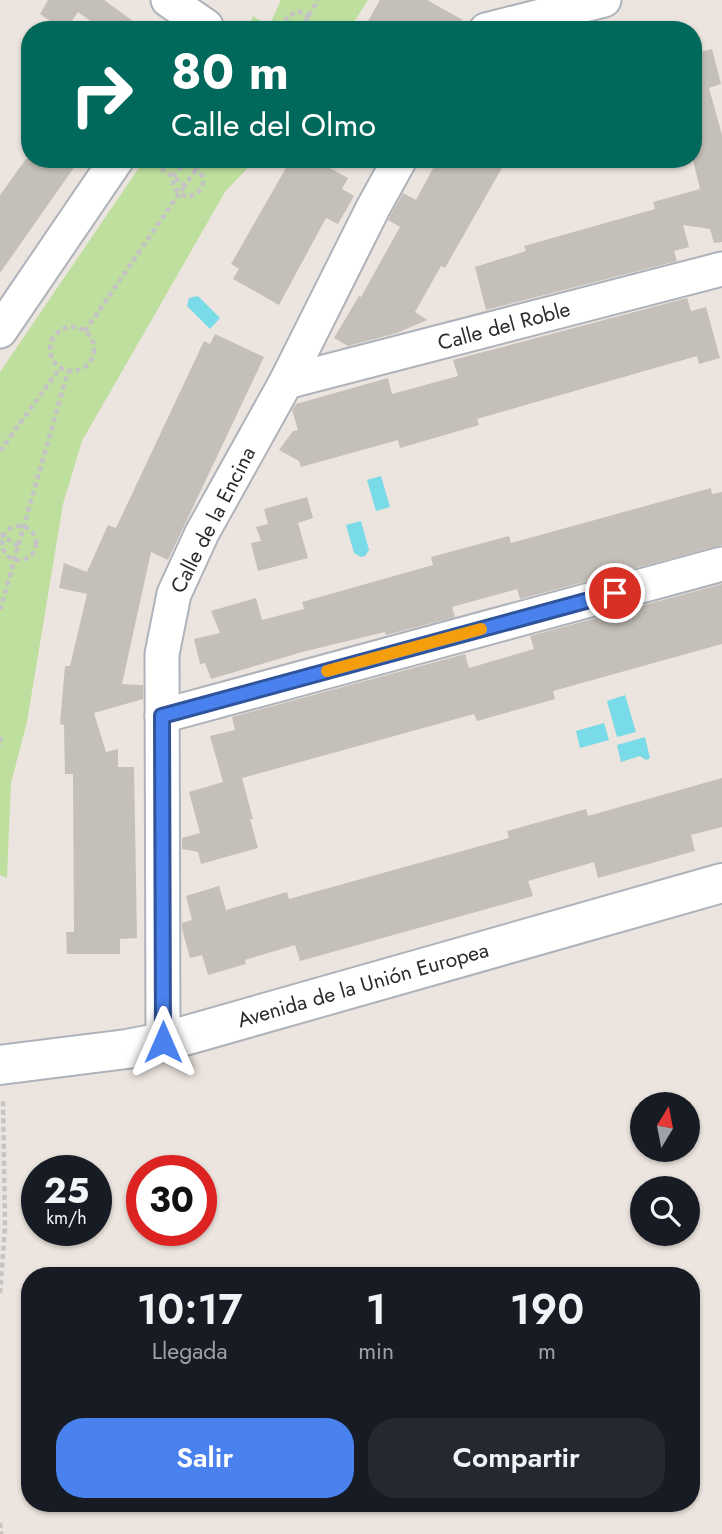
<!DOCTYPE html>
<html lang="es">
<meta charset="utf-8">
<style>
body{margin:0;font-family:Jost,sans-serif;background:#242831;color:#f1f3f6;height:100vh;display:flex;flex-direction:column;font-size:26px;white-space:nowrap}
*{box-sizing:border-box;margin:0}
p{font-size:23px;color:#9ea1a6}
.icon{flex:none;width:38px;height:38px;fill:none;stroke:currentColor;stroke-width:2;stroke-linecap:round;stroke-linejoin:round}
.map{position:relative;flex:1;overflow:hidden}
.drawer{position:absolute;left:21px;top:1267px;width:679px;height:245px;display:flex;flex-direction:column;background:#171b24;border-radius:28px;box-shadow:0 2px 5px #0004}
.drawer>*{flex:none}
.guide{position:absolute;left:21px;top:21px;width:681px;height:147px;border-radius:28px;box-shadow:0 2px 5px #0004;background:#00695c;color:#fff;overflow:hidden}
.needle{width:46px;rotate:10deg}
.tools{position:absolute;left:630px;top:1092px;display:grid;gap:14px}
.tools a{display:grid;place-items:center;width:70px;height:70px;border-radius:50%;background:#171b24;box-shadow:0 2px 5px #0004;font-size:35px}
.speed{position:absolute;left:21px;top:1155px;display:flex;gap:14px;font-size:35px;font-weight:700;text-align:center}
.speed>*{display:grid;place-content:center;width:91px;height:91px;border-radius:50%;background:#171b24;box-shadow:0 2px 5px #0004;line-height:1}
.speed small{font-size:18px;font-weight:400}
.speed .limit{border:10px solid #d22;background:#fff;color:#111}
.pin{position:absolute;display:grid;place-items:center;width:60px;height:60px;color:#fff;margin:-30px;border:4px solid #fff;border-radius:50%;box-shadow:0 2px 7px #0007}
.me{position:absolute;width:77px;margin:-38px;rotate:0deg;stroke-linejoin:round;filter:drop-shadow(0 0 5px #0008)}
.turn{display:flex;align-items:center;gap:24px;height:147px;padding:0 35px;font-size:32px}
.turn .icon{width:91px;height:91px;stroke-width:2.5}
.turn b{display:block;font-size:49px;line-height:60px}
.eta{display:flex;justify-content:space-evenly;align-items:center;height:119px;text-align:center}
.eta b{font-size:42px;font-weight:600;line-height:49px}
.primary-button{display:flex;gap:14px;margin-top:auto;padding:14px 35px}
.primary-button a{flex:1;height:80px;border-radius:28px;background:#4982ee;color:#fff;font-size:28px;font-weight:600;line-height:80px;text-align:center}
.primary-button a+a{background:#242831;color:#f1f3f6}
.map>svg:first-child{display:block}
</style>
<div class="map">
<svg width="722" height="1534" viewBox="0 0 722 1534">
<rect width="100%" height="100%" fill="#ece4de"/>
<!-- green -->
<g fill="#bedf9e">
<path d="M281,0h87l-19,30h-103l7,-14 16,10z"/>
<path d="M145,159h111l-31,33 -143,249 -19,63 -36,218 -16,61 -4,95 -7,-3v-503z"/>
</g>
<!-- water -->
<g fill="#78dbe7">
<path d="M198,296l22,22 -10,11 -23,-23 2,-8z"/>
<path d="M381,476l9,31 -14,4 -9,-31z"/>
<path d="M361,521l8,29 -4,6 -4,1 -7,-4 -8,-28z"/>
<path d="M625,695l11,37 -19,5 -10,-36z"/>
<path d="M604,723l5,17 -29,8 -4,-17z"/>
<path d="M645,737l5,21 -4,2 -6,-4 -19,6 -4,-17z"/>
</g>
<!-- building -->
<g fill="#c5bfb9">
<path d="M48,0h56l41,30h-42l-25,-18 -12,18h-3l-23,-16z"/>
<path d="M380,0h47l36,20 -36,10h-64z"/>
<path d="M712,49l9,35 -12,4 13,47v107l-8,1 -4,-14 -27,-4 6,22 -15,4 3,10 -191,49 -11,-43 51,-16 -2,-5 131,-37 -2,-7 47,-13 -7,-29v-106z"/>
<path d="M26,159h54l-80,114v-78z"/>
<path d="M291,159h22l35,19 -6,11 12,7 -16,28 -12,-6 -47,87 -46,-26 6,-10 -8,-5z"/>
<path d="M438,159h69l-62,109 -4,-2 -26,46 12,8 -30,13 -49,13 -14,-8 25,-42 2,1 39,-70 -12,-7 15,-27 13,7z"/>
<path d="M687,298l4,13 15,-4 14,51 -21,6 -2,-8 -220,63 2,6 -79,23 -2,-8 -97,27 -2,-6 -20,-11 14,-19 5,-1 -6,-20 4,-6 92,-26 4,16 66,-18 -5,-16z"/>
<path d="M215,334l49,23 -96,203 -17,-8 -29,132 21,1v14l-49,14 12,39 12,-3v18h16l3,171 -17,1v15h-53l-1,-22h8l-1,-158h-8l-1,-49 -4,-1 5,-58h5l17,-72 -28,-6 5,-25 23,9 21,-47 8,3 88,-187 6,3z"/>
<path d="M711,488l1,6 10,-2v53l-202,54 -3,-10 -65,18 3,10 -69,18 -1,-3 -83,20 -91,27 -6,-16 -5,1 -6,-25 26,-6 -9,-22 45,-13 6,22 42,-11 -2,-7 131,-37 -2,-8 78,-21 2,7z"/>
<path d="M307,497l6,21 -15,5 10,35 -50,13 -7,-28 10,-2 -5,-14 12,-3 -4,-15z"/>
<path d="M722,584v60l-169,47 2,8 -78,22 -3,-7 -232,64 11,41h-3l8,29 -57,16 -3,-12 -16,-3v-11l18,-5 -11,-41 34,-10 -13,-46 25,-6 -3,-13 233,-63 4,14 65,-19 -4,-13z"/>
<path d="M722,778v49l-31,8 4,16 -97,27 -4,-16 -66,19 5,15 -233,65 -5,-16 -50,15 1,4 -38,11 -6,-20 -12,3 -8,-29v-6l10,-3 -6,-24 33,-10 7,24 61,-18 2,7 220,-61 -2,-7 79,-22 2,7z"/>
</g>
<g fill="none" stroke-linecap="round" stroke-linejoin="round">
<!-- minor casing -->
<g stroke="#aeb3bb" stroke-width="37">
<g id="minor">
<path d="M168,0l38,26 -2,4"/>
<path d="M486,30l118,-30"/>
<path d="M0,331l117,-172"/>
<path d="M286,382l436,-113"/>
<path d="M162,716l560,-152"/>
<path d="M163,1042l-1,-388 12,-60 28,-61 84,-151 87,-174 27,-49"/>
</g>
</g>
<!-- tertiary casing -->
<g stroke="#aeb3bb" stroke-width="42">
<path id="tertiary" d="M0,1065l127,-16 36,-7 559,-159"/>
</g>
<!-- path -->
<g stroke="#c4c4c4" stroke-width="4.5" stroke-dasharray="5 3.5" stroke-linecap="butt">
<path d="M285,30l2,-13 11,-6 12,7 1,12"/>
<path d="M300,30l18,-30"/>
<path d="M147,159l38,26 19,-26"/>
<circle cx="188" cy="181" r="15"/>
<circle cx="72" cy="349" r="22"/>
<path d="M85,331l100,-146"/>
<path d="M0,451l60,-83"/>
<circle cx="19" cy="543" r="17"/>
<path d="M0,534l18,12"/>
<path d="M0,610l68,-239"/>
<path d="M0,737v10"/>
<path d="M0,1293l5,-65 -2,-130"/>
<path d="M0,1523l1,11"/>
</g>
<!-- minor -->
<use href="#minor" stroke="#fff" stroke-width="33"/>
<!-- tertiary -->
<use href="#tertiary" stroke="#fff" stroke-width="38"/>
</g>
<g fill="none" stroke-linecap="round" stroke-linejoin="round">
<!-- route casing -->
<g stroke="#2f549b" stroke-width="18">
<path id="route" d="M163,1042l-1,-326 453,-123"/>
</g>
<!-- route -->
<use href="#route" stroke="#4982ee" stroke-width="12"/>
<!-- slow -->
<path stroke="#f59e0b" stroke-width="12" d="M327,671l154,-42"/>
</g>
<g text-anchor="middle" stroke-width="7" stroke-linejoin="round" paint-order="stroke">
<!-- street labels -->
<g font-size="21" fill="#2b2b2b" stroke="#fff">
<text transform="translate(504 326) rotate(-15)" y="7">Calle del Roble</text>
<text transform="translate(213 520) rotate(-63)" y="7">Calle de la Encina</text>
<text transform="translate(363 985) rotate(-16)" y="7">Avenida de la Unión Europea</text>
</g>
</g>
</svg>
<div class="tools">
<a><svg class="needle" viewBox="-14 -14 28 28"><path d="M0-13l5 13h-10z" fill="#e53935"/><path d="M0 13l5-13h-10z" fill="#9ea1a6"/></svg></a>
<a><svg class="icon" aria-label="search" viewBox="0 0 24 24"><circle cx="10" cy="10" r="6"/><path d="M15 15l6 6"/></svg></a>
</div>
<div class="speed"><div>25<small>km/h</small></div><div class="limit">30</div></div>
<div class="pin" style="left:615px;top:593px;background:#d93025"><svg class="icon" aria-label="arrive" viewBox="0 0 24 24"><path d="M6 21V4h12l-3 4 3 4H6"/></svg></div>
<svg class="me" style="left:163px;top:1042px" viewBox="-20 -20 40 40"><path d="M0-17L14 15 0 8-14 15z" fill="#4982ee" stroke="#fff" stroke-width="4"/></svg>
<div class="guide">
<div class="turn"><svg class="icon" aria-label="right" viewBox="0 0 24 24"><path d="M7 20v-9h11M14 6l5 5-5 5"/></svg><div><b>80 m</b>Calle del Olmo</div></div>
</div>
<section class="drawer">
<div class="eta">
<div><b>10:17</b><p>Llegada</p></div>
<div><b>1</b><p>min</p></div>
<div><b>190</b><p>m</p></div>
</div>
<div class="primary-button"><a>Salir</a><a>Compartir</a></div>
</section>
</div>
